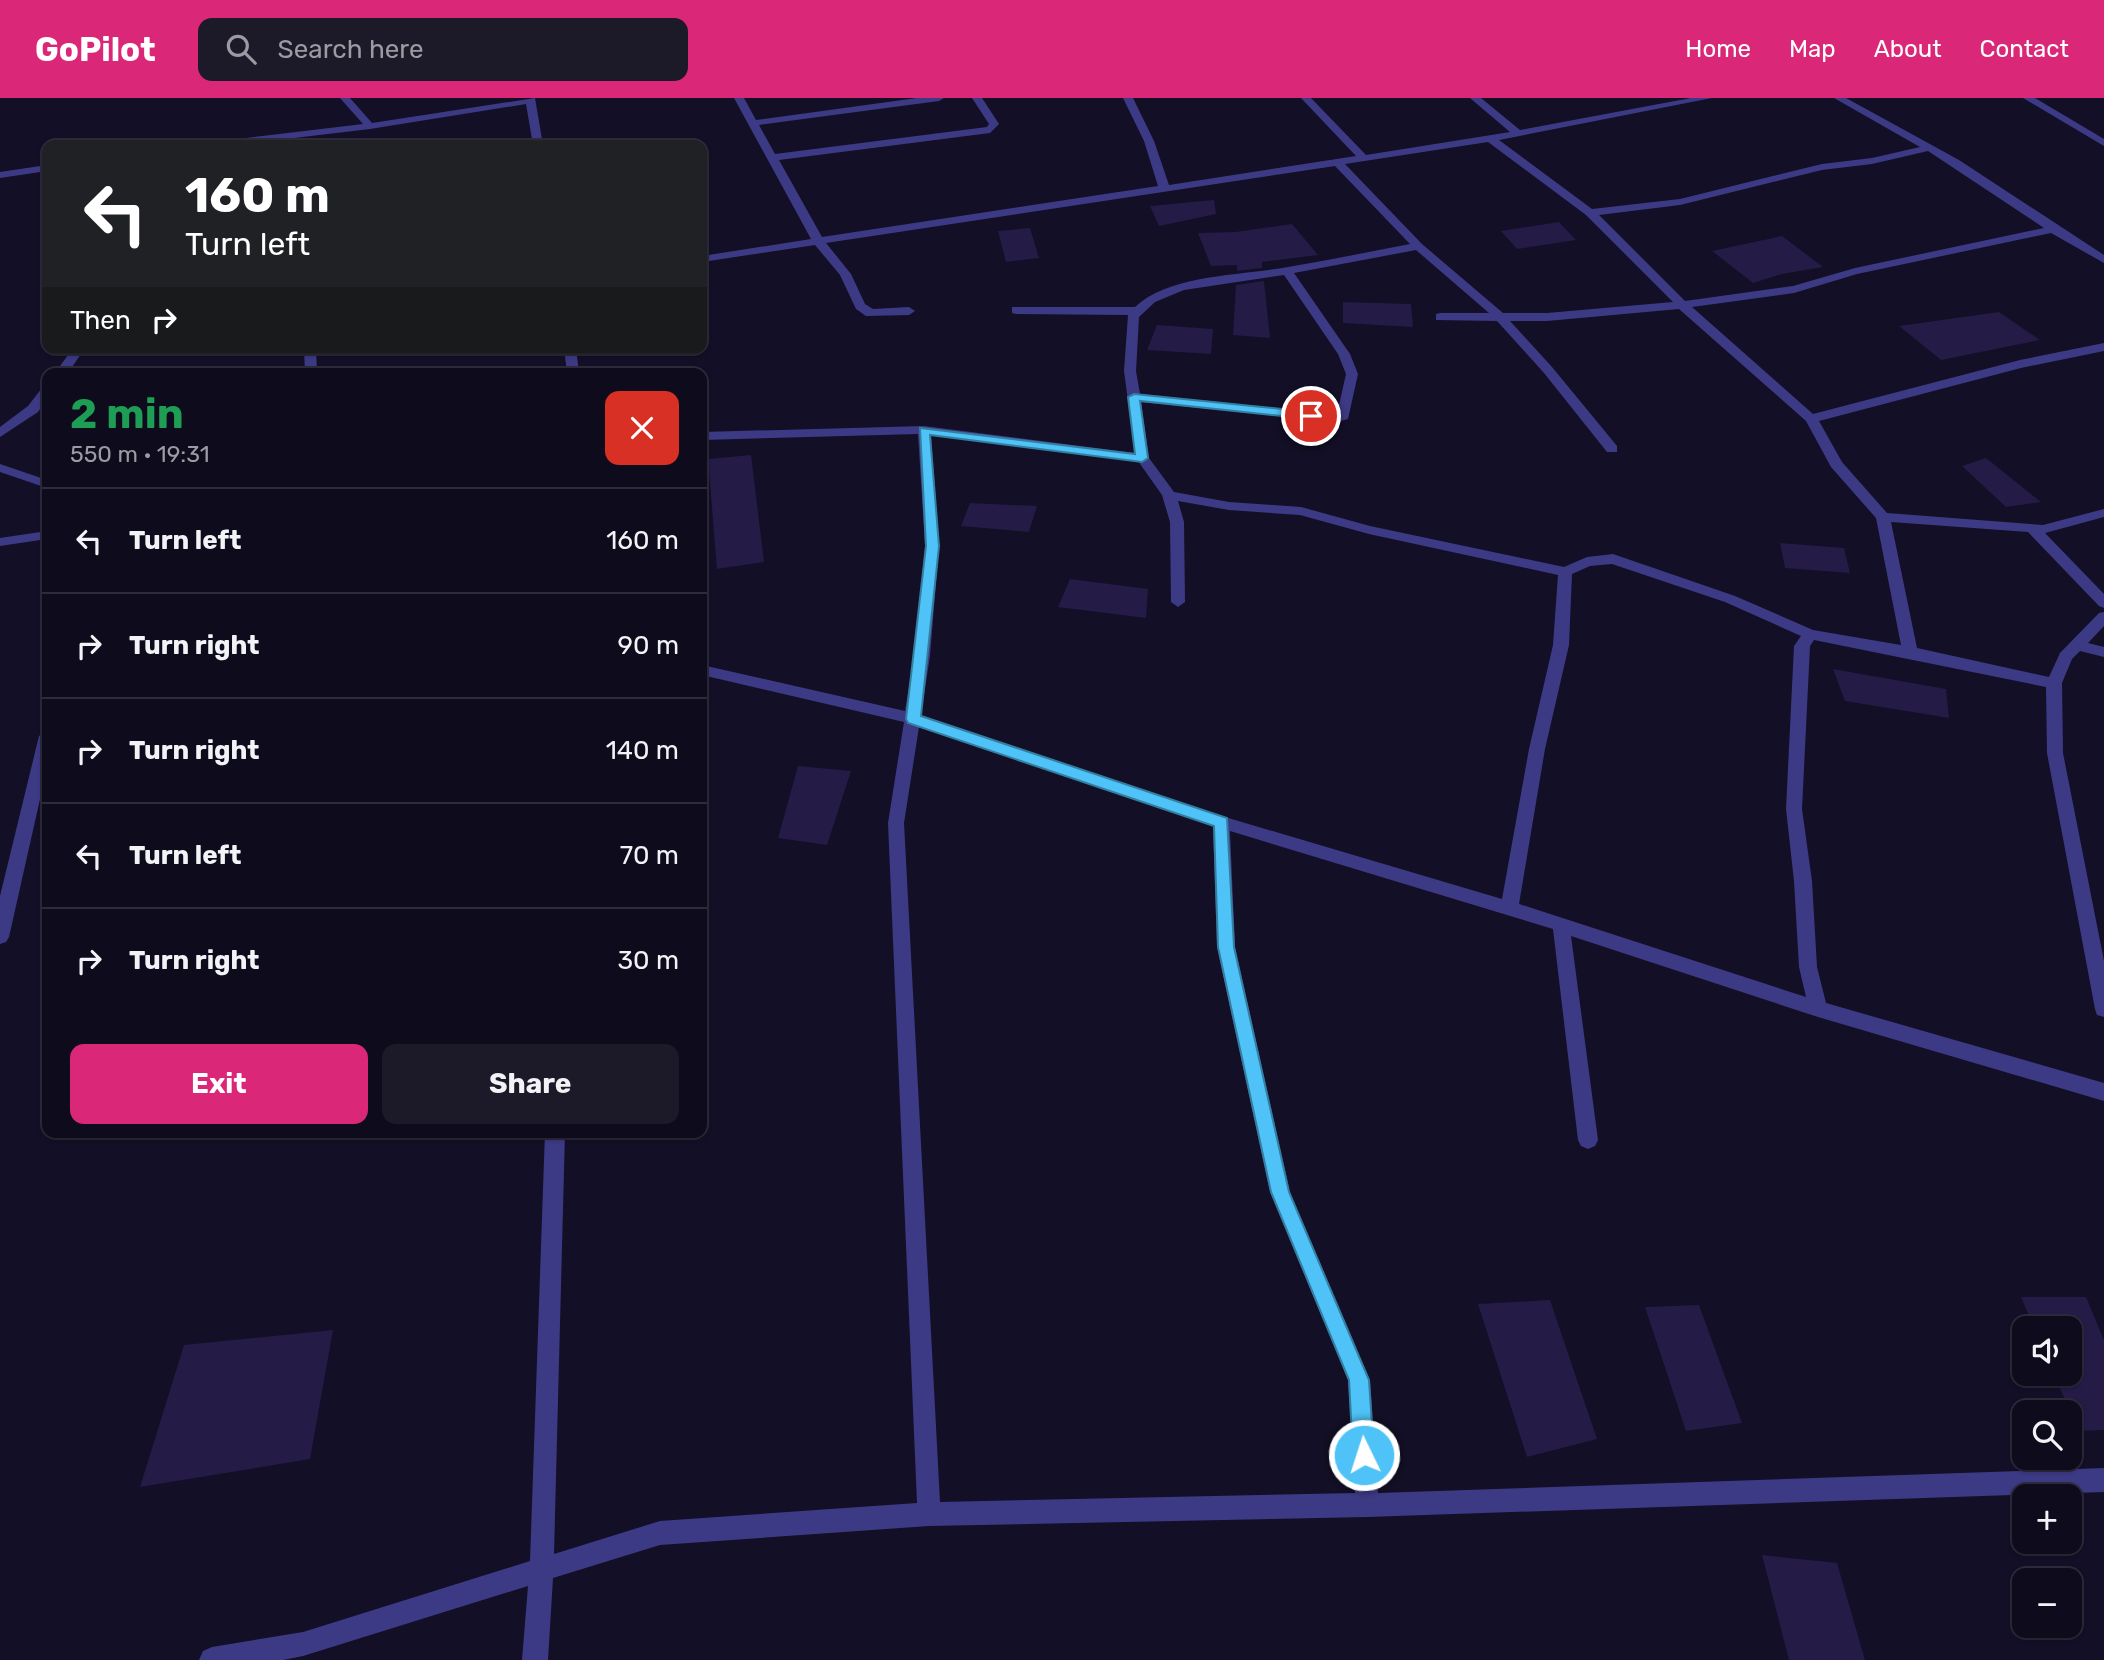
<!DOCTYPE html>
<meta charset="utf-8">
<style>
body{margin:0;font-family:Rubik,sans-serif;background:#1c1929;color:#f1f3f6;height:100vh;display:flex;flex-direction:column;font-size:26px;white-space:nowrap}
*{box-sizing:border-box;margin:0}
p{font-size:23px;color:#9b9ba3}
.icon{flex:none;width:38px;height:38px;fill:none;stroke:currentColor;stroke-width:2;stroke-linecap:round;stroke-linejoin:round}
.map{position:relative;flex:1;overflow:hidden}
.side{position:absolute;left:42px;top:270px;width:665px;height:770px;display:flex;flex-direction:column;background:#0e0b1c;border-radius:14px;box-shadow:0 2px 5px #0004,0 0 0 2px #2e2b3b}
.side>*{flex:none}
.top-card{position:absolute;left:42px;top:42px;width:665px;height:214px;border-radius:14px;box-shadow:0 2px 5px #0004,0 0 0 2px #2e2b3b;background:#202124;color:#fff;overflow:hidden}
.fabs{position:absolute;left:2012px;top:1218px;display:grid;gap:14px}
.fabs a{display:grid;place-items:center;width:70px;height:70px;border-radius:14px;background:#0e0b1c;box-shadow:0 2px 5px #0004,0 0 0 2px #2e2b3b;font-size:35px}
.pin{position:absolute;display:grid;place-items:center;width:60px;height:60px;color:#fff;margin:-30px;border:4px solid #fff;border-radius:50%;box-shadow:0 2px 7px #0007}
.me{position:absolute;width:77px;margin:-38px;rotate:356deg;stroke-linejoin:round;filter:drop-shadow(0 0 5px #0008)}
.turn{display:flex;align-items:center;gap:24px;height:147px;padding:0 28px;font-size:32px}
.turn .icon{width:91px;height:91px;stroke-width:2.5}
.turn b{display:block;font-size:49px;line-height:60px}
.then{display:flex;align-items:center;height:66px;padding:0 28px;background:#0003;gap:14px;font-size:26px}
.round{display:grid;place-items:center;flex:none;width:74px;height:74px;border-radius:14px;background:#1c1929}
.overview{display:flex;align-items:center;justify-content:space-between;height:119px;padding:0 28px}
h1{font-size:42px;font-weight:700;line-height:52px;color:#1e9e55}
.primary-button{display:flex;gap:14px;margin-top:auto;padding:14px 28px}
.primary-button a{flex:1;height:80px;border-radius:14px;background:#db2777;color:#fff;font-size:28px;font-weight:700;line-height:80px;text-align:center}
.primary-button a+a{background:#1c1929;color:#f1f3f6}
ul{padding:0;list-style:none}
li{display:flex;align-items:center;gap:21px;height:105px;padding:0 28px;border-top:2px solid #2e2b3b}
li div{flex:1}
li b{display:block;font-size:26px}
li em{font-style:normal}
header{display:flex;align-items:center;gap:42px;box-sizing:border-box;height:98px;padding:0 35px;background:#db2777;color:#fff}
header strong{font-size:33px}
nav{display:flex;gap:38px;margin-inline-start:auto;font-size:24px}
.search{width:490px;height:63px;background:#1c1929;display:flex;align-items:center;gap:18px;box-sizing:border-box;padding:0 24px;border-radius:14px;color:#9b9ba3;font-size:26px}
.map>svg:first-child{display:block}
</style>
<header>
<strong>GoPilot</strong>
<div class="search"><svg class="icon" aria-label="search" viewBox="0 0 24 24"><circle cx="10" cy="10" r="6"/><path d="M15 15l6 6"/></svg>Search here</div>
<nav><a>Home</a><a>Map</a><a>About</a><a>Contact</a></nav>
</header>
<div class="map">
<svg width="2104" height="1562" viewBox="0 0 2104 1562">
<rect width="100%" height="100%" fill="#130f26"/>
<!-- building -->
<g fill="#241b47">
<path d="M1214,102l2,14 -57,12 -9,-20z"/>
<path d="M1559,124l17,18 -59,9 -16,-18z"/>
<path d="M1292,126l26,31 -56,7v6l-25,3v-6l-26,1 -13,-33 38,-1z"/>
<path d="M1030,130l9,30 -33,4 -8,-31z"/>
<path d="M1782,138l41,31 -41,7 -29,9 -41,-32z"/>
<path d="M1264,183l6,57 -37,-3 3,-50z"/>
<path d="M1343,204l68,2 2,23 -70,-4z"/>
<path d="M1999,214l41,28 -99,20 -42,-34z"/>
<path d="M1157,227l56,4 -2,25 -64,-4z"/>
<path d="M751,357l13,107 -47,7 -9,-110z"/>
<path d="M1986,360l55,44 -35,5 -44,-41z"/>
<path d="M970,405l67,3 -8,26 -68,-6z"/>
<path d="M1780,445l64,5 6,25 -65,-5z"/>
<path d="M1070,481l78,10 -2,29 -88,-11z"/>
<path d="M1833,571l113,20 3,29 -104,-17z"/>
<path d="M798,668l53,5 -24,74 -49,-7z"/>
<path d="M2021,1199h65l18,43v90l-26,1 -24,-57h16v-46h-36z"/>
<path d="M1550,1202l47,139 -70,18 -49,-153z"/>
<path d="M1699,1207l43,118 -56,8 -41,-124z"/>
<path d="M333,1232l-23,129 -170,28 44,-142z"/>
<path d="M1762,1457l75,8 28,97h-76z"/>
</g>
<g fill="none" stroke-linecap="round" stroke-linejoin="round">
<!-- street -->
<g fill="#3d3a85" fill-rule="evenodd">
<path d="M340,0h10l22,25 163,-25 8,47h-10l-7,-41 -156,25 -134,16h-28l5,-3 150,-18z"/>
<path d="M734,0h10l12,22 161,-22h27l-5,3 -180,24 16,29 212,-27 2,-3 -17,-26h10l17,26 -9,9 -211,27 43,77 336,-51 -14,-45 -21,-43h10l21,43 15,44 187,-29 -55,-58h10l55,57 144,-23 -40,-34h11l39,32 171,-32h21l-213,42 93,69 88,-10 142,-35 50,-6 48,-11 -86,-49h12l113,62 145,95v8l-53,-30 -194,41 -63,19 -102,14 121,107 207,-54 84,-17v8l-83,17 -202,53 23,41 45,51 156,12 61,-16v8l-59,16 59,61v14l-5,-2 -71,-74 -137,-10 26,126 132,29 11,-24 39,-40 5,-1v14l-16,17 16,4v10l-24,-6 -8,8 -10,24 1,70 41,208v56l-7,-2 -2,-6 -48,-256 -1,-66 -232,-47 -4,6 -8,163 10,72 5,86 9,36 278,80v18l-286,-84 -247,-81 27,204 -3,6 -7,3 -7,-3 -3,-6 -25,-211 -323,-98 5,116 55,245 80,188 8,113 726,-25v24l-737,25 -438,9 -269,19 -107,33 -5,82h-26l6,-74 -225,70 -20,4h-84l4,-9 9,-4 91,-15 227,-71 15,-429h20l-11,422 106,-33 257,-18 -29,-680 16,-101 -202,-47v-10l203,46 9,-55 11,-110 -7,-112 -216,6v-8l222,-6 211,27 -11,-82 4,-56 -112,-1 -4,-1v-6h123c36,-33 106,-31 153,-40 41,-7 81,-15 122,-23l-75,-78 -509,77 25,31 14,30 8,5 36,-2 6,4 -6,4 -43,1 -10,-7 -16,-34 -25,-30 -113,17v-6l109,-17zM1488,44l98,73 87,87 -126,11h-44l-81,-69 -77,-80zM1928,53l116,77 -189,40 -62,18 -108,15 -86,-86 81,-10 142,-35 50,-6zM1416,152l73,63h-49l-4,1v6l61,1 47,52 63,79h10v-6l-65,-79 -42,-46h37l132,-12 127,112 25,46 45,51 25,127 -88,-15 -78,-34 -122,-42 -26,3 -23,10 -194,-41 -69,-19 -72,-5 -55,-10 -25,-34 -8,-56 196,20 11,-3 10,-45 -8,-20 -56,-81zM1284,177l54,79 8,20 -9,40 -197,-20 -4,-23 3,-54 16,-15 29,-12zM931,337l207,26 24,34 8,27 1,80 7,5 7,-5 -1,-80 -6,-21 51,9 71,5 69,19 189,41 -5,70 -24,104 -27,150 -277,-82 -304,-102 9,-59 9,-110zM1612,466l113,38 76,34 -7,10 -8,163 8,72 5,86 7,30 -287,-93 26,-155 24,-104 3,-71 18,-8zM919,629l294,99 4,121 53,245 78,188 7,113 -415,9 -36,-679z"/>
<path d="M2023,0h12l69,41v7z"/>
<path d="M47,67v6l-47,7v-6z"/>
<path d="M73,250h12l-17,25h-13z"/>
<path d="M304,250h12l1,25h-12z"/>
<path d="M564,250h12l3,25h-12z"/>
<path d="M47,289v12l-9,13 -38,25v-10l28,-21 14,-18z"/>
<path d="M0,366l47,16v8l-47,-16z"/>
<path d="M47,433v8l-47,7v-8z"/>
<path d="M47,632v38l-38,169 -3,5 -6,2v-48l39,-160z"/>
</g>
</g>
<!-- route -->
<path fill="#4fc3f7" stroke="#337fa1" stroke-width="2" d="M1134,296l177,18 6,4 -6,3 -171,-18 8,57 -6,4 -212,-27 9,111 -18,170 306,102 7,129 55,245 80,188 5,75 -3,8 -7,3 -8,-3 -3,-8 -4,-75 -78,-188 -53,-245 -4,-121 -306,-103 -2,-4 20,-173 -6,-118 215,26 -7,-57z"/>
</svg>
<div class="fabs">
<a><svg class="icon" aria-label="sound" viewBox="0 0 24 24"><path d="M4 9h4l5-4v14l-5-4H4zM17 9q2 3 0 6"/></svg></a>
<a><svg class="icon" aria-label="search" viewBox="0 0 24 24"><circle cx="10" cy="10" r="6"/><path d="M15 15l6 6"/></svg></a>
<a>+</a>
<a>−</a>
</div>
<div class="pin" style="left:1311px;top:318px;background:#d93025"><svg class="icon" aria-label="arrive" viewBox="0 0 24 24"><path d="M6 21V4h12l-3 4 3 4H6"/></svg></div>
<svg class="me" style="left:1364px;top:1357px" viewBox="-20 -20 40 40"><circle r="17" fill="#4fc3f7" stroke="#fff" stroke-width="3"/><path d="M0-11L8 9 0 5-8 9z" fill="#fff"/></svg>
<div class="top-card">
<div class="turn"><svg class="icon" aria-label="left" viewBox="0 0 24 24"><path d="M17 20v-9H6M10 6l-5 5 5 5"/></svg><div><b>160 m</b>Turn left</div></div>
<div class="then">Then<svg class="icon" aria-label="right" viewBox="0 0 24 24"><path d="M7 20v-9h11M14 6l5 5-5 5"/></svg></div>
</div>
<section class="side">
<div class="overview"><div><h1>2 min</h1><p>550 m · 19:31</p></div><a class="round" style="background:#d93025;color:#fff"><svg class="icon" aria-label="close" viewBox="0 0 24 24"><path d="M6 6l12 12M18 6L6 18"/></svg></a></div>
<ul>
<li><svg class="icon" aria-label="left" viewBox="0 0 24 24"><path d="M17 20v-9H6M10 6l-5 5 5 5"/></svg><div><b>Turn left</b></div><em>160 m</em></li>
<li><svg class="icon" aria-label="right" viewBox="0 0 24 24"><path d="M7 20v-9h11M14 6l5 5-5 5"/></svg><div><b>Turn right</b></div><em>90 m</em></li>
<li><svg class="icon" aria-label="right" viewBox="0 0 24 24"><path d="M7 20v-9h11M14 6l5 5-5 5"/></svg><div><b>Turn right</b></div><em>140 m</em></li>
<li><svg class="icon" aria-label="left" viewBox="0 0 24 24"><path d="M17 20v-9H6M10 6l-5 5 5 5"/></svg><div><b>Turn left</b></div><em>70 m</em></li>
<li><svg class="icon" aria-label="right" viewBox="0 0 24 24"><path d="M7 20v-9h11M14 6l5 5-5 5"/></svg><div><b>Turn right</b></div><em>30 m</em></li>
</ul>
<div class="primary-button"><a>Exit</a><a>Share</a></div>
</section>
</div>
